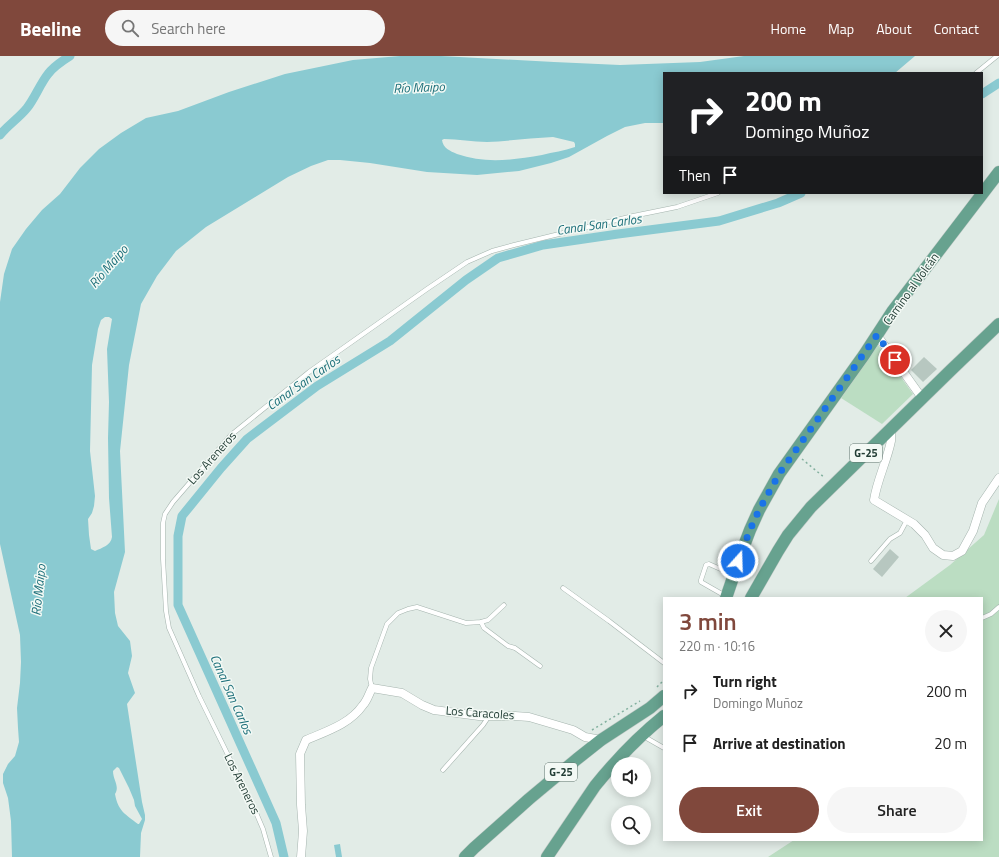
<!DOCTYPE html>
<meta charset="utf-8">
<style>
body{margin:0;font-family:"Titillium Web",sans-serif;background:#f6f6f6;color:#222;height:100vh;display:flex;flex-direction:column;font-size:15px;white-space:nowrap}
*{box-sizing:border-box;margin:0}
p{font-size:13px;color:#767676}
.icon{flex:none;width:22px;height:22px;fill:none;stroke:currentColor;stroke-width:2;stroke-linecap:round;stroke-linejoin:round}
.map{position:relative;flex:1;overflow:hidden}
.sheet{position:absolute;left:663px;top:541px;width:320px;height:244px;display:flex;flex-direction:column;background:#fff;border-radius:0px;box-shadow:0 2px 10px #0003}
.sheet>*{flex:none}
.top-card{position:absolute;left:663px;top:16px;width:320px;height:122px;border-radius:0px;box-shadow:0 2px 10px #0003;background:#202124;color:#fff;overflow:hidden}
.controls{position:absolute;left:611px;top:701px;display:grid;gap:8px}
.controls a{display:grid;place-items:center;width:40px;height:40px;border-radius:50%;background:#fff;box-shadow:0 2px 10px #0003;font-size:20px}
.pin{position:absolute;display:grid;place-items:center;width:34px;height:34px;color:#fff;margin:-17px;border:2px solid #fff;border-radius:50%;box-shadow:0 1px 4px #0007}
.me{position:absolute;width:44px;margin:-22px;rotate:20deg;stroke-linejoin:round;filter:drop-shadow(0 0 3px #0008)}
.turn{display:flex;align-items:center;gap:14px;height:84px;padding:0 16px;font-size:18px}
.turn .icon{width:52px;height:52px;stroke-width:2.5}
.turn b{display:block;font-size:28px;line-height:34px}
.then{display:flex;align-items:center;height:38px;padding:0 16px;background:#0003;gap:8px;font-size:15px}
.round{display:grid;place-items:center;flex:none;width:42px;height:42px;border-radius:21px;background:#f6f6f6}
.headline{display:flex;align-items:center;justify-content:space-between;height:68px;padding:0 16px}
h1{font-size:24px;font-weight:600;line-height:30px;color:#80483c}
.primary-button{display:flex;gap:8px;margin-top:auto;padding:8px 16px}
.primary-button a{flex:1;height:46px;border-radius:24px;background:#80483c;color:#fff;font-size:16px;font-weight:600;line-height:46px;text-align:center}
.primary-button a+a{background:#f6f6f6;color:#222}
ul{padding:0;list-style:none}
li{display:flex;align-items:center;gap:12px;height:52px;padding:0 16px}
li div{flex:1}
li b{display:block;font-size:15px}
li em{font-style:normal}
header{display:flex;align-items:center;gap:24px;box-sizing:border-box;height:56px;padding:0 20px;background:#80483c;color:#fff}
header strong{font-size:19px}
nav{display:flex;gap:22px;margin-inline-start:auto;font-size:14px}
.search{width:280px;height:36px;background:#f6f6f6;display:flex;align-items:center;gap:10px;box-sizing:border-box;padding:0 14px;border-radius:22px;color:#767676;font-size:15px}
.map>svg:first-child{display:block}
</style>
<header>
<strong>Beeline</strong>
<div class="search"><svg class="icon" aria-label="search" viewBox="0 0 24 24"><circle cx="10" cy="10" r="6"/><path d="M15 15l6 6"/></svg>Search here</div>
<nav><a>Home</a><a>Map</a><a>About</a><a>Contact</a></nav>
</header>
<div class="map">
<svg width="999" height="801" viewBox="0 0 999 801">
<rect width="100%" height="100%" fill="#e2ece7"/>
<!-- green -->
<g fill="#bbddc2">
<path d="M878,289l35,49 -31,30 -41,-26z"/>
<path d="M999,443v358h-231l26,-17h188v-242h-77l45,-33 34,-30z"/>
</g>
<!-- water -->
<g fill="#8acad1" fill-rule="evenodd">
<path d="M400,0h41l113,6 66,3 80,-3 44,-6h171l-20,17h-231v50h-19l-20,4 -18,9 -38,21 -18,6 -32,8 -42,4 -50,-3 -57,-9 -30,-3h-12l-17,6 -23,11 -82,50 -30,24 -19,25 -16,28 -12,61 -9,86 5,101 -11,40 1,21 3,13 12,15 2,15 -4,17 7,20 -8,11 15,98 3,13v5l-4,13 -1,24h-128l-1,-36 -3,-23 -5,-15v-9l5,-10 7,-8 4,-14 -1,-14 -1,-20 3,-25 1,-21 -1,-27 -20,-91v-242l4,-28 8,-25 14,-20 16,-19 18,-16 20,-26 19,-19 22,-16 25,-15 32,-7 51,-19 56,-18 68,-14zM553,81l21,5 1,2v3c-11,4 -22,5 -33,8 -29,5 -57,9 -85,-1 -7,-3 -14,-6 -15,-14l2,-1c14,0 29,3 43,3 22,-1 44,-4 66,-5zM105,261h4l3,2 -5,30 2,53 -1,36 1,60 3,39c-1,8 -10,11 -17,14l-4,-2 -2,-14 -1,-16 4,-6 2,-7 1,-10 -5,-45 2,-86 6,-36 3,-9zM117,711l2,1 10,20 5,12 1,6 7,13 -3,5h-1c-13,-10 -20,-13 -23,-30 5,-8 -2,-14 -2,-23z"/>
<path d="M340,788l2,13h-6l-2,-12z"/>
</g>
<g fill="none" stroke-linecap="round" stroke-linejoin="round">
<!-- canal -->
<g stroke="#8acad1" stroke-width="9">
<path d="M982,38l17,-11"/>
<path d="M0,79c8,-10 19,-17 27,-27 8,-10 13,-24 21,-34 6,-8 14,-13 22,-18"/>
<path d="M284,801l-8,-34 -98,-218v-69l4,-20 39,-48 26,-29 70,-53 73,-45 76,-61 32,-22 45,-13 75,-11 101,-13 59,-18 23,-10"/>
</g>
</g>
<!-- building -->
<g fill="#b7c7c0">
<path d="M924,301l13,12 -14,13 -12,-12z"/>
<path d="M890,493l9,8 -17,20 -9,-8z"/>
</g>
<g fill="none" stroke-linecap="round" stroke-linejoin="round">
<!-- lane casing -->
<g stroke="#a5b4ae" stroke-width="5">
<g id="lane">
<path d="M976,17l21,-17"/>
<path d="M871,505l19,-22 10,-6 7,-13"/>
<path d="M563,532l46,33 55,42"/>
<path d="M724,541l-2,-3 -21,-12v-2l5,-15 3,-1 16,7 9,1"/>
<path d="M982,562l9,-4 8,-7"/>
<path d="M481,566l3,6 24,18 7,2 25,18"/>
<path d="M372,632l-2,-9 1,-11 16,-44 11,-11 10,-4 9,-2 49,16 15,-1 7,-2 16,-15"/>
<path d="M643,680l21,12"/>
<path d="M443,714l40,-45 6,-9"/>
<path d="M271,801l-8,-28 -9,-21 -55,-112 -30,-68 -3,-17 -3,-52v-36l2,-9 8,-12 58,-67 78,-63 118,-83 40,-27 25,-11 22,-6 119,-29 44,-9 41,-14"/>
</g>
</g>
<!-- street casing -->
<g stroke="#a5b4ae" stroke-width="9">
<g id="street">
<path d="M877,279l45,63"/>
<path d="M891,373c0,4 0,8 0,12 -4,20 -14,39 -17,59l40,24 11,11 8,13 10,7 10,1 9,-5 11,-20 9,-28 17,-25"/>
<path d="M301,801l2,-26 -2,-26 -1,-51 6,-14c21,-9 44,-16 57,-35 4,-4 6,-11 9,-17l30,5 20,12 12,5 45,6h36l14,1 44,13 12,7 16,3"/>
</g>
</g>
<!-- primary casing -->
<g stroke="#c1c9c6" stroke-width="13">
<g id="primary">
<path d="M726,542l16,-47 8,-21 9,-20 20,-36 85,-119 28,-43 107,-140"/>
<path d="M751,542l27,-47 10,-16 23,-28 138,-135 50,-48"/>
<path d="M465,801l9,-9 55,-49 48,-40 24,-19 49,-32 14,-12"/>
<path d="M547,801l48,-71c21,-26 43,-49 69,-70"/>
</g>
</g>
<!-- path -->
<g stroke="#83b09f" stroke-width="1.5" stroke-dasharray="2 3" stroke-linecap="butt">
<path d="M802,403l23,19"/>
<path d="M657,631l7,-7"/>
<path d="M592,674l48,-29"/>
</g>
<!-- lane -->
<use href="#lane" stroke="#fff" stroke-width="4"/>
<!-- street -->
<use href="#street" stroke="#fff" stroke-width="8"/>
<!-- primary -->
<use href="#primary" stroke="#67a28f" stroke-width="12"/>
</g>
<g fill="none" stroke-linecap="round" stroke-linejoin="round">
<!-- route -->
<path stroke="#1a73e8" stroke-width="7" stroke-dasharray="0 12.6" d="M738,505l12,-31 9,-20 20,-36 98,-139 18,25"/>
</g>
<g text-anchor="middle" stroke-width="3" stroke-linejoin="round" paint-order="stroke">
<!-- shield labels -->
<g fill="#f3f9f5" stroke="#61756f" stroke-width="1">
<rect x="850" y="388" width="32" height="18" rx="3"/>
<rect x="545" y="707" width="32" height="18" rx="3"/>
</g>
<g font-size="11" font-weight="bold" fill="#223d35">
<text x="866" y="401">G-25</text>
<text x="561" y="720">G-25</text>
</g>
<!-- street labels -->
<g font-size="12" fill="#223d35" stroke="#f3f9f5">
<text transform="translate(911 233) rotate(-54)" y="4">Camino al Volcán</text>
<text transform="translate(212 402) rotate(-48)" y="4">Los Areneros</text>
<text transform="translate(480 657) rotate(4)" y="4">Los Caracoles</text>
<text transform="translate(242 728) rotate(64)" y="4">Los Areneros</text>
</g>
<!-- water labels -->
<g font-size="13" font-style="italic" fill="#1c6f79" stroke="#f3f9f5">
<text transform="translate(419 31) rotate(-2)" y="5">Río Maipo</text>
<text transform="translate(599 168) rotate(-8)" y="5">Canal San Carlos</text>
<text transform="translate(108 210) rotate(-49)" y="5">Río Maipo</text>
<text transform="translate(303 326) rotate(-35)" y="5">Canal San Carlos</text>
<text transform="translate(38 534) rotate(-84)" y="5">Río Maipo</text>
<text transform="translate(232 638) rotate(66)" y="5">Canal San Carlos</text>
</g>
</g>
</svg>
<div class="controls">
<a><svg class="icon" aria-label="sound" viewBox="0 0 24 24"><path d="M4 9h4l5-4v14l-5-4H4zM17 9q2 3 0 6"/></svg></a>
<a><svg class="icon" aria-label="search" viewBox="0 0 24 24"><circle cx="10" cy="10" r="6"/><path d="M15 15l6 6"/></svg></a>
</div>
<div class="pin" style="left:895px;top:304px;background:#d93025"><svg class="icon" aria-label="arrive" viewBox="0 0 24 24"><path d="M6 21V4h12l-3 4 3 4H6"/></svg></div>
<svg class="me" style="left:738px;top:505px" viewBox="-20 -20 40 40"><circle r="17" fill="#1a73e8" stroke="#fff" stroke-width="3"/><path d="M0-11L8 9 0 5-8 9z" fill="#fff"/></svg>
<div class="top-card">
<div class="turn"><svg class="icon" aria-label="right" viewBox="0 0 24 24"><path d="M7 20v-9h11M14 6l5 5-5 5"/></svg><div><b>200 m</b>Domingo Muñoz</div></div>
<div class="then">Then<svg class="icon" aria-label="arrive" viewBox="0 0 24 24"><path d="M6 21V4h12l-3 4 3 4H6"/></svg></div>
</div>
<section class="sheet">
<div class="headline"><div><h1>3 min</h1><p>220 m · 10:16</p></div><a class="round"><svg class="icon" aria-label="close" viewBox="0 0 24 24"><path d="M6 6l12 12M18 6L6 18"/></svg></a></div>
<ul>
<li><svg class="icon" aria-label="right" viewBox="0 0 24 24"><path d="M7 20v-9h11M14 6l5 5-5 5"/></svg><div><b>Turn right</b><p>Domingo Muñoz</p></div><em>200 m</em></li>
<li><svg class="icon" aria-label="arrive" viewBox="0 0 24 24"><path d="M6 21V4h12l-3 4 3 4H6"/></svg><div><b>Arrive at destination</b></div><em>20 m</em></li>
</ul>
<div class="primary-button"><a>Exit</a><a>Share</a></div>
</section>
</div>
